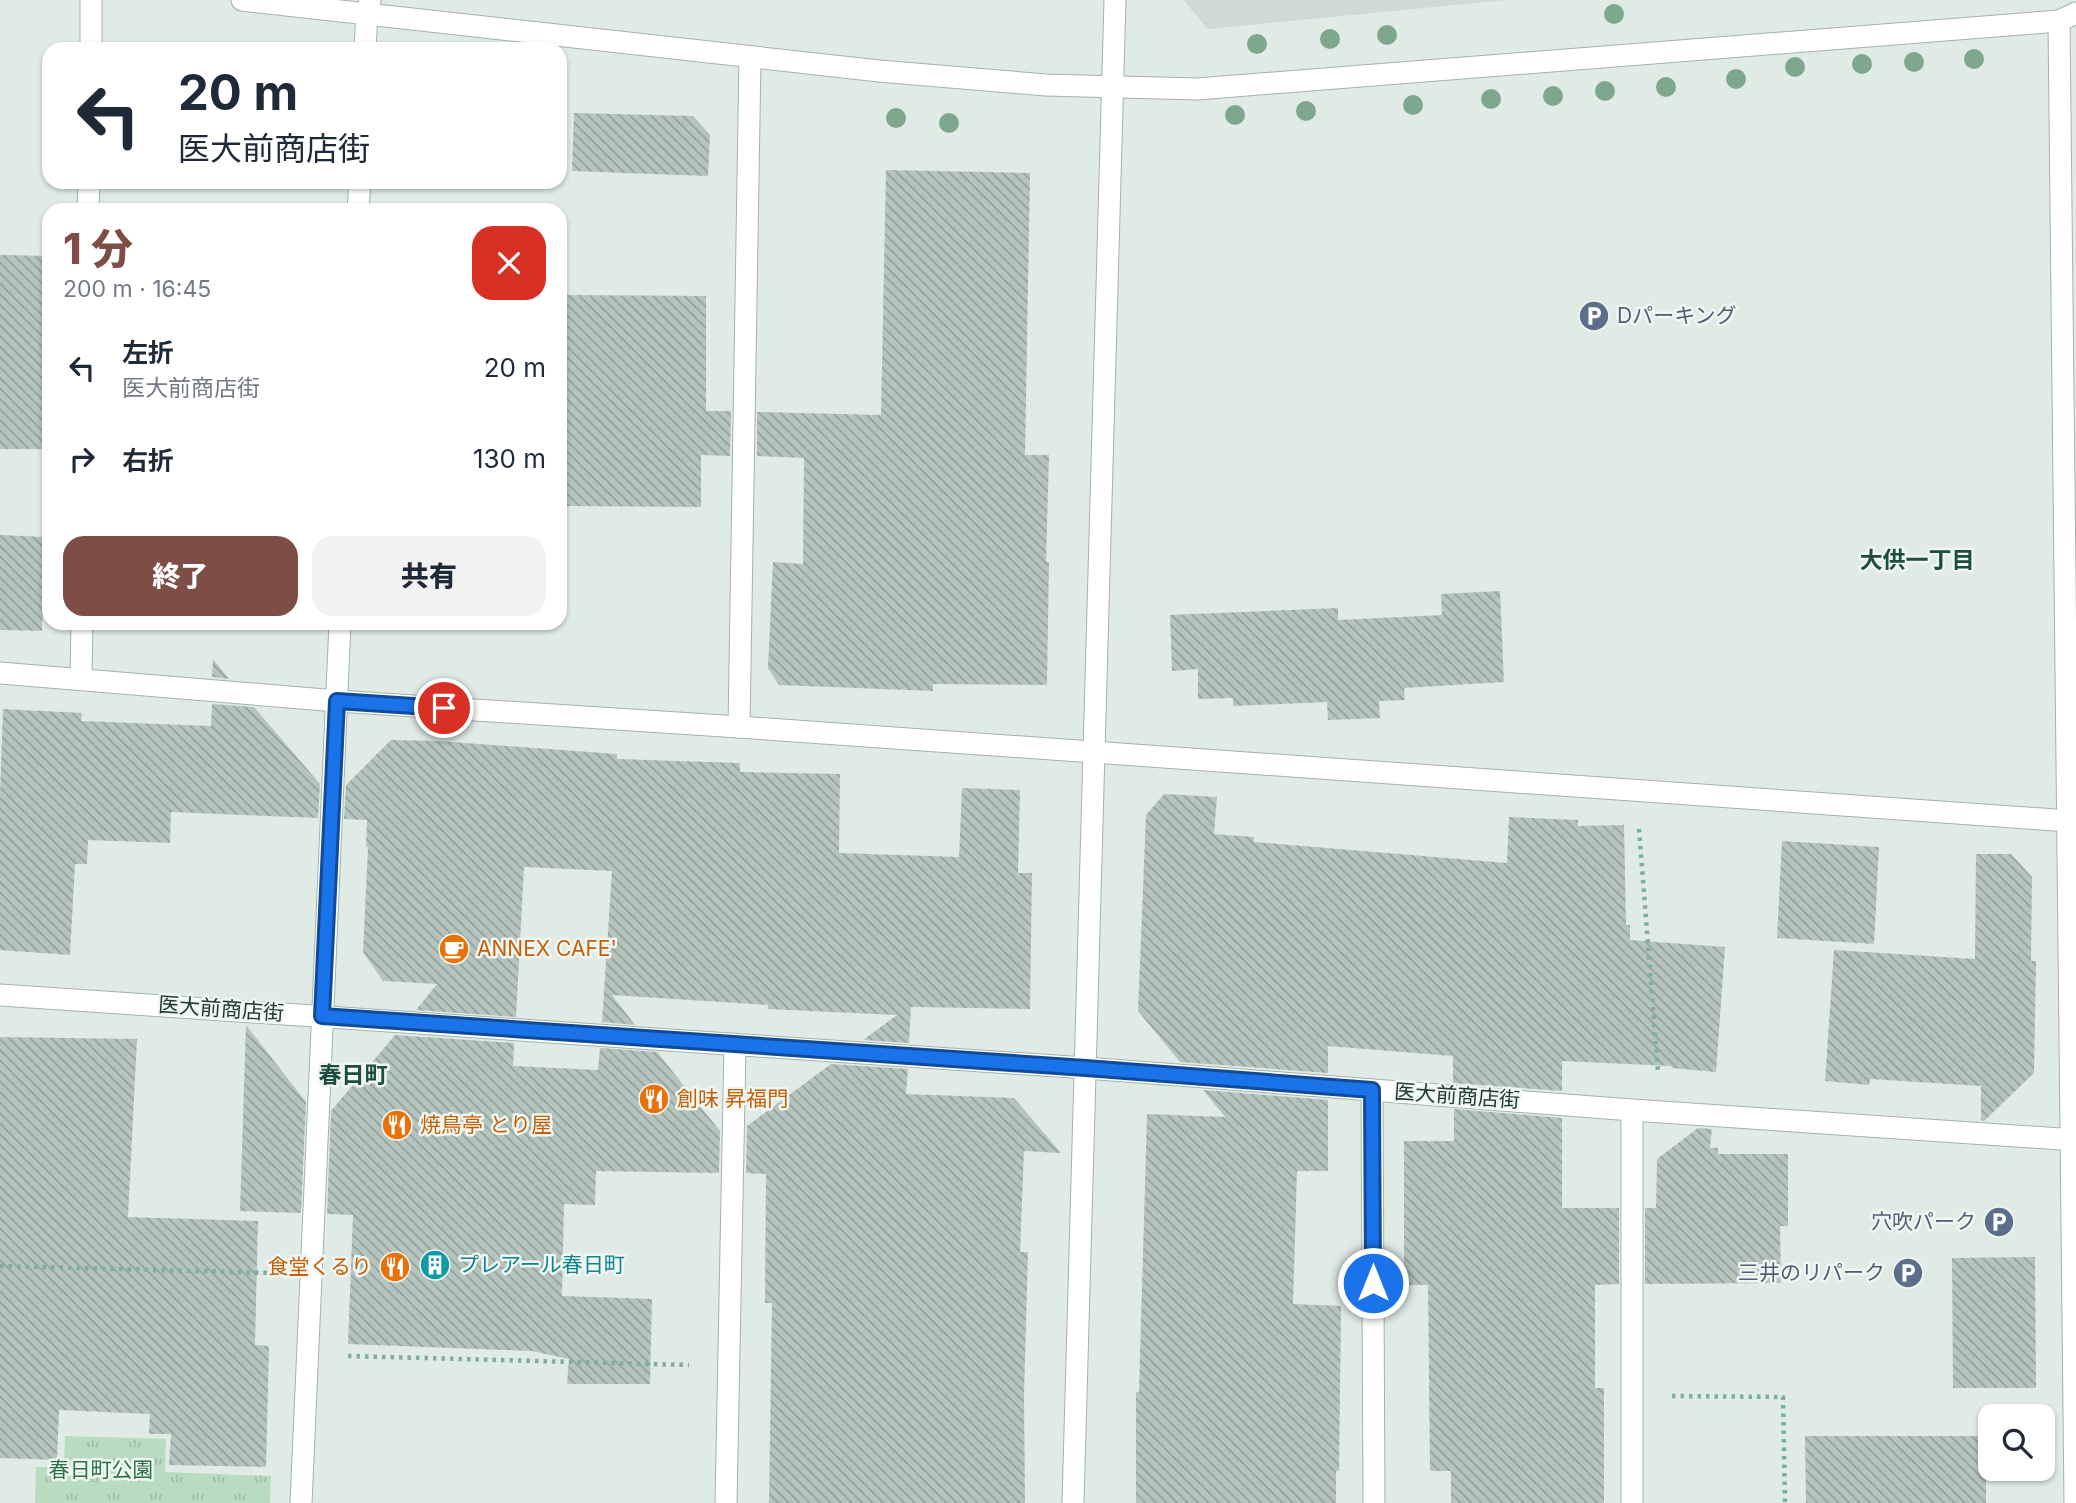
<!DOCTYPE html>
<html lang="ja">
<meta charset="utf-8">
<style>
body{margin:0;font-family:Inter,"Noto Sans JP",sans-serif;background:#f2f2f3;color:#1f2937;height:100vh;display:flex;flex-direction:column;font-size:26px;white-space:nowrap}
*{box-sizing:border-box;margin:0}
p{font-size:23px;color:#747a83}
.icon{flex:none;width:38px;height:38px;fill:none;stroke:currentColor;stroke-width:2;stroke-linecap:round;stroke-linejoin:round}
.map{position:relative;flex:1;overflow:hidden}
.drawer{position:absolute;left:42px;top:203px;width:525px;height:427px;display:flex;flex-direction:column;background:#fff;border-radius:21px;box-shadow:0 2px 5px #0004}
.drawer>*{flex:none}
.top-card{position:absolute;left:42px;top:42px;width:525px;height:147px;border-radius:21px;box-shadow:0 2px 5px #0004;background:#fff;color:#1f2937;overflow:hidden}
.buttons{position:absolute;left:1978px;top:1404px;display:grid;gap:14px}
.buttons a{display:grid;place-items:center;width:77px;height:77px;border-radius:14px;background:#fff;box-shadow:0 2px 5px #0004;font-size:35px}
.pin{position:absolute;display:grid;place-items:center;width:60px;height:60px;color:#fff;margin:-30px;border:4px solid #fff;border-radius:50%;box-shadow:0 2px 7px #0007}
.me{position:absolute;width:77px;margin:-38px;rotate:0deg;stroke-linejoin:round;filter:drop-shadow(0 0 5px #0008)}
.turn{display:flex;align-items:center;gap:24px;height:147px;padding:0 21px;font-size:32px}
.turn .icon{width:91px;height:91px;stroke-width:2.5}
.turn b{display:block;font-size:49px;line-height:60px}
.round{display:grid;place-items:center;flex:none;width:74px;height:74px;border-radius:21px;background:#f2f2f3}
.head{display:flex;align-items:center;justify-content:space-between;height:119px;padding:0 21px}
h1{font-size:42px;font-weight:800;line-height:52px;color:#7d4d46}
.cta{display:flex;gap:14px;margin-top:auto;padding:14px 21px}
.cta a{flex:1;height:80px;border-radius:21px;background:#7d4d46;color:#fff;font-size:28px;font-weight:800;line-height:80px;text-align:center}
.cta a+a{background:#f2f2f3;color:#1f2937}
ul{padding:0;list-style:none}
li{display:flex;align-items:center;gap:21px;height:91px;padding:0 21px}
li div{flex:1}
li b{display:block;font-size:26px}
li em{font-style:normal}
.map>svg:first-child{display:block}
</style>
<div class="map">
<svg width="2076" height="1503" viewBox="0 0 2076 1503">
<defs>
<pattern id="park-tufts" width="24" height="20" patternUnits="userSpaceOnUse" patternTransform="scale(1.75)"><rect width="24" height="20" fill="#b9dcc1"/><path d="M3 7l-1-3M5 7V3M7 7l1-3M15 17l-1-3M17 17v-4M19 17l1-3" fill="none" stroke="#9fbea6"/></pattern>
<pattern id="building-back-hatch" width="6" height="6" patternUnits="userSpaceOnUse" patternTransform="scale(1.75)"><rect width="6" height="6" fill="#b5c5be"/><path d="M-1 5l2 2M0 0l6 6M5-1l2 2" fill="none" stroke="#93a19b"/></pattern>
</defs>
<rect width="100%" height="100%" fill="#e0ebe5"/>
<!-- built -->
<path fill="#cedad4" d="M1183,0h323l-298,29z"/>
<!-- park -->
<path fill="url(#park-tufts)" d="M65,1436l101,3 -1,33 106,4 -1,27h-235l1,-36h28z"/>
<!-- building -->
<g fill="url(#building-back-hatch)">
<path d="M574,113l119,3 17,19 -2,41 -136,-5z"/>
<path d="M886,170l144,3 -5,282h24l-3,107h3l-2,123 -114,-1v7l-154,-6 -11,-17 5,-106 30,2 1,-106 -47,-2v-44l124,3z"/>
<path d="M0,255l49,1 -3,193h-46z"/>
<path d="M567,295l139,1v115h25l-1,45 -29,-1v52l-137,-1v-84h3z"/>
<path d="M0,535l45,2 -3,94 -42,-1z"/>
<path d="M1500,591l4,91 -100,6 1,12 -26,1 1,17 -52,2 -1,-18 -94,4v-8l-35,1v-30l-26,2 -2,-56 168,-7v12l104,-5 -1,-21z"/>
<path d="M213,659l16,20 -17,-2z"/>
<path d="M212,704l42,3 66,77 -2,34 -147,-6 -1,31 -82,-3 -1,24h-12l-5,91 -70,-5v-154l3,-87 79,4 -1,8 130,5z"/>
<path d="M391,740l47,1 179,13v5l123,4v9l100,2 -1,79 120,4 3,-69 58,2 -2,83h14l-2,136 -119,-2 -2,36 -46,-3 34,-25 -129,-6v-4l-156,-10 23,30 -33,-3 10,-151 -88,-4 -8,150 -100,-7 21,-26 -54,-3 -20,-29 5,-105h-2l1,-27 -23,-1 2,-34z"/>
<path d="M1164,794l53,3 -3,37 40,3v5l253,21 2,-46 69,3v6l46,-1 2,100h4v15l95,7 -9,125 -44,-4v-2l-110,-5v30l-109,-8v-27l-125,-10v27l-148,-11 -42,-51 8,-196z"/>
<path d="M1782,841l97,6 -5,97 -97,-6z"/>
<path d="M1976,854h35l21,23 -1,84h5l-2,112 -50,48 -3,-1v-34l-111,-7 -1,6 -44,-4 9,-131 141,9z"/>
<path d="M246,1025l60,77 -5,111 -61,-2z"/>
<path d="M395,1035l119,8 -1,23 85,4 2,-22 57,4 63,79 -1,42 -123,-2 -1,34 -31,-1 -2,92 90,3 -2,85h-83l2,-25 -37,-8 -184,-7 5,-129 -26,-1 4,-103z"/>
<path d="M0,1037l137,2 -9,178 130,4 -3,124 14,1 -3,121 -97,-2 2,-31h-22l1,-20 -91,-4 -2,50 -57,-2z"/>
<path d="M831,1064l77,5 -2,25 108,4 47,55 -37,-2 -4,101h8l-4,143 1,108h-256l3,-200h-7l1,-129 -20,-1 1,-47z"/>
<path d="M1203,1090l125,10v71h-31l-4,133 48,2 -2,165h-3v32h-200v-111h3l8,-278 78,3z"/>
<path d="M1454,1109l108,9v90h57v76l-24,1v103h9v115h-153v-32h-21l-2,-186h-24v-144h50z"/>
<path d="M1698,1128l14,1 -2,19h8v6h70v72h-8l1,57 -136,1v-76h11l1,-49z"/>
<path d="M2035,1257l1,131h-83l-1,-130z"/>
<path d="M1805,1436h181v67h-180z"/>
</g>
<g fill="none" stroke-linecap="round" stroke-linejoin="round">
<!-- minor casing -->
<g stroke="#a3b3ac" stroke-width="23">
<g id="minor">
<path d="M242,0l637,71 167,14 151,4 862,-68 17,-8"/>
<path d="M2059,21l16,1482"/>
<path d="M91,49v-49"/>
<path d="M365,49l2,-36 3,-13"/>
<path d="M88,210l1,-28"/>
<path d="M358,210l2,-28"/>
<path d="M0,673l337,28 402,26 1330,94"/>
<path d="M81,678l1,-55"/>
<path d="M739,727l11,-670"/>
<path d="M0,995l1086,73 546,42 444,30"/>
<path d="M1372,1090l2,413"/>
<path d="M1632,1110v393"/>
<path d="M301,1503l39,-880"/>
<path d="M726,1503l9,-458"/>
<path d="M1073,1503l42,-1503"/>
</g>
</g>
<!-- path -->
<g stroke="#80ae9e" stroke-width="4.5" stroke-dasharray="3.5 5" stroke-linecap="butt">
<path d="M1639,829l19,243"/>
<path d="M0,1266l272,7"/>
<path d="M348,1356l341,9"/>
<path d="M1672,1396l111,1 2,106"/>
</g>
<!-- minor -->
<use href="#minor" stroke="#fff" stroke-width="21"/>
</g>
<!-- trees -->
<g fill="#7da88d">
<circle cx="1614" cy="14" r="10"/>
<circle cx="1387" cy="35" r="10"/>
<circle cx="1330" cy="39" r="10"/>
<circle cx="1257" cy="44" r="10"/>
<circle cx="1974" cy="59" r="10"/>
<circle cx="1914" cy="62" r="10"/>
<circle cx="1862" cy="64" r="10"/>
<circle cx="1795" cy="67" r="10"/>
<circle cx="1736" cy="79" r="10"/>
<circle cx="1666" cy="87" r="10"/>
<circle cx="1605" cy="91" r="10"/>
<circle cx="1553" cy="96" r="10"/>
<circle cx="1491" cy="99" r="10"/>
<circle cx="1413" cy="105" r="10"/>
<circle cx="1306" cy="111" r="10"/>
<circle cx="1235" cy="115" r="10"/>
<circle cx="896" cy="118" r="10"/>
<circle cx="949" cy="123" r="10"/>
</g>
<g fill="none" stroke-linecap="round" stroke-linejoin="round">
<!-- route casing -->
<g stroke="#114b97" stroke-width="18">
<path id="route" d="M444,708l-107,-7 -15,315 764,52 286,22 1,193"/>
</g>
<!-- route -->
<use href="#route" stroke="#1a73e8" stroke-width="12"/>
</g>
<!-- icons -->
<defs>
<g id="parking-disc" transform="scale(1.575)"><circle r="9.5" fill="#5c6f8a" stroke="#f0f7f3"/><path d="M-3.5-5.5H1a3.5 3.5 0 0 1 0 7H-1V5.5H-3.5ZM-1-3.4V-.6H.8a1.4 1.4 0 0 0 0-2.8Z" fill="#fff"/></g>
<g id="cafe-disc" transform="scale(1.575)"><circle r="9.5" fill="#e8710a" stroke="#f0f7f3"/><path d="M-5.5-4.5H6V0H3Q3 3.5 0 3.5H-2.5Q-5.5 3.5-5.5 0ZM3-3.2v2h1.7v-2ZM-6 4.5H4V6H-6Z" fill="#fff"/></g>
<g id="restaurant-disc" transform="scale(1.575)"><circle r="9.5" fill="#e8710a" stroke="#f0f7f3"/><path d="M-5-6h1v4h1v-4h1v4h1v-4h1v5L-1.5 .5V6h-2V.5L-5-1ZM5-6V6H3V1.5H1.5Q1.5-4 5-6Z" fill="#fff"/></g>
<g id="building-disc" transform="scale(1.575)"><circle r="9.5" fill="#0f9aa8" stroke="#f0f7f3"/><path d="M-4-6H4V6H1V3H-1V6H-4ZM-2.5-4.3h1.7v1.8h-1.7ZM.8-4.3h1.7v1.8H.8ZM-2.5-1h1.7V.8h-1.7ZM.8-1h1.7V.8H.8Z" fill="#fff"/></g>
</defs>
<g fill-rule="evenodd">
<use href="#parking-disc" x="1594" y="316"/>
<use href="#cafe-disc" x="454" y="949"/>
<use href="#restaurant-disc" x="654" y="1099"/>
<use href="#restaurant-disc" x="397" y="1125"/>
<use href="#parking-disc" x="1999" y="1222"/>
<use href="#building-disc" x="435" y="1265"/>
<use href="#restaurant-disc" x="395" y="1267"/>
<use href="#parking-disc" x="1908" y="1273"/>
</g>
<g text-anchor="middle" stroke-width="5" stroke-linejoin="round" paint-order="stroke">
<!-- service labels -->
<g font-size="21" fill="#4e5e75" stroke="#f0f7f3" text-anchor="end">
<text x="1617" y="323" text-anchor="start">Dパーキング</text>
<text x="1976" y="1229">穴吹パーク</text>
<text x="1885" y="1280">三井のリパーク</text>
</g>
<!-- food labels -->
<g font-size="21" fill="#c56008" stroke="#f0f7f3" text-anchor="start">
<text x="477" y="956">ANNEX CAFE'</text>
<text x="677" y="1106">創味 昇福門</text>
<text x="420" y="1132">焼鳥亭 とり屋</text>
<text x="372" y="1274" text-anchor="end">食堂くるり</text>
</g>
<!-- street labels -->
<g font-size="21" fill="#213b33" stroke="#f0f7f3">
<text transform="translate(221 1009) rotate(4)" y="7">医大前商店街</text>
<text transform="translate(1457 1096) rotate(4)" y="7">医大前商店街</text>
</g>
<!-- culture labels -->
<g font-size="21" fill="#0d838f" stroke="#f0f7f3" text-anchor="start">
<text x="458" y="1272">プレアール春日町</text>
</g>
<!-- park labels -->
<g font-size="21" fill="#2c7145" stroke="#f0f7f3">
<text x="101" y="1477">春日町公園</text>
</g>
<!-- neighbourhood labels -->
<g font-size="23" font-weight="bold" fill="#1d4c40" stroke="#f0f7f3">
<text x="1917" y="568">大供一丁目</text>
<text x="353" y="1083">春日町</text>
</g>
</g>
</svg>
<div class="buttons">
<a><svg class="icon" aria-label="search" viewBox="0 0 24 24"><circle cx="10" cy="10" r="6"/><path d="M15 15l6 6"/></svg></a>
</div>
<div class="pin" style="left:444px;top:708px;background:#d93025"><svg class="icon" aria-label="arrive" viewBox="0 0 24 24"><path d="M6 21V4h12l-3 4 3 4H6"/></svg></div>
<svg class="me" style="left:1373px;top:1283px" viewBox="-20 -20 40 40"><circle r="17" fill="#1a73e8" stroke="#fff" stroke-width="3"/><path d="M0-11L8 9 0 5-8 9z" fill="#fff"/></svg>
<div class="top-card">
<div class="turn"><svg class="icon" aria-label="left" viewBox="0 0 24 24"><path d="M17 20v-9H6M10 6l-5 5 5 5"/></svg><div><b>20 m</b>医大前商店街</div></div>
</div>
<section class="drawer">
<div class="head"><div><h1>1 分</h1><p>200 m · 16:45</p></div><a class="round" style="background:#d93025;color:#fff"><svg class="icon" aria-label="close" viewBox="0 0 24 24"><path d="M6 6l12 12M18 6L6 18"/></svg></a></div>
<ul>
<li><svg class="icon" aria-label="left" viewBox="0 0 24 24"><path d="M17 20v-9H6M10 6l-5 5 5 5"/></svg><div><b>左折</b><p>医大前商店街</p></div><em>20 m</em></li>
<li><svg class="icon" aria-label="right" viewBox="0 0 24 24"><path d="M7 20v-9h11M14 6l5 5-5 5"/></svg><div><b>右折</b></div><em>130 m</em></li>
</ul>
<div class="cta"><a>終了</a><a>共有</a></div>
</section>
</div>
